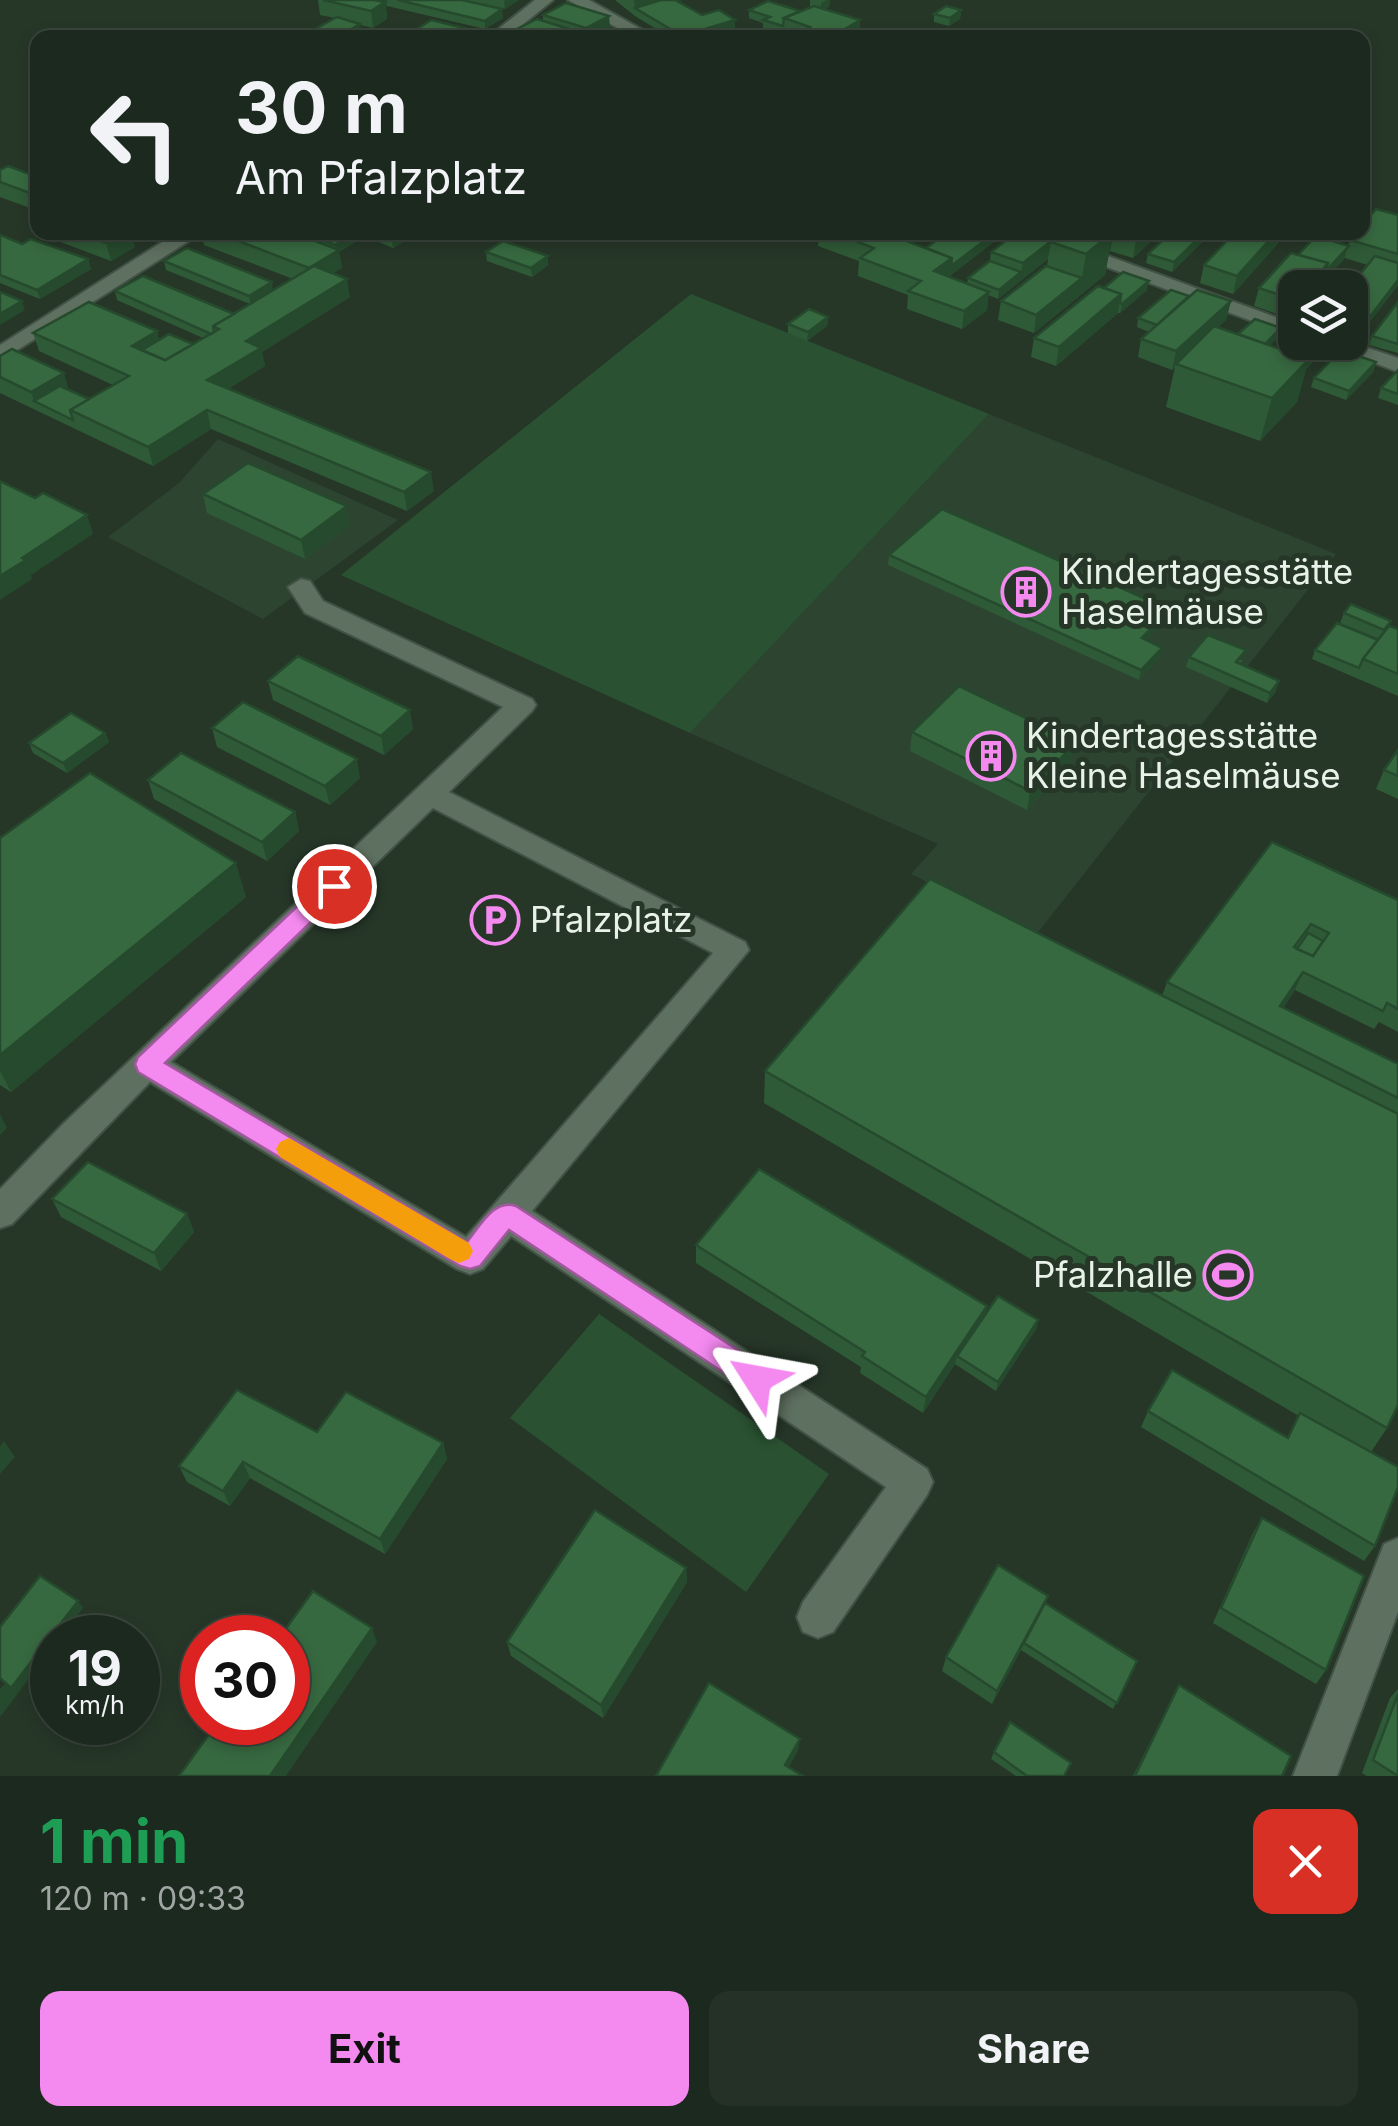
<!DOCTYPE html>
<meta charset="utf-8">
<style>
body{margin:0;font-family:Inter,sans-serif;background:#253127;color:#f1f3f6;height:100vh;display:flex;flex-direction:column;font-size:38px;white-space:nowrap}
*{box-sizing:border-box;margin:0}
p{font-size:32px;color:#a0a6a4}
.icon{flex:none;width:55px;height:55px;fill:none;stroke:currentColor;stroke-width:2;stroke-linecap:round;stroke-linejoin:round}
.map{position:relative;height:1776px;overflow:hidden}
.drawer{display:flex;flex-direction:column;background:#1c291e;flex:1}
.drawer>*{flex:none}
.hud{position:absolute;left:30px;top:30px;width:1340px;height:210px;border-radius:20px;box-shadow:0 5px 15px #0003,0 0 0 2px #3a453c;background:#1c291e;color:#f1f3f6;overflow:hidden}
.fabs{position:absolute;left:1278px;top:270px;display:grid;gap:20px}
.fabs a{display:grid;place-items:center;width:90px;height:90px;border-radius:20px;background:#1c291e;box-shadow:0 5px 15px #0003,0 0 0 2px #3a453c;font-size:50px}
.speed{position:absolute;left:30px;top:1615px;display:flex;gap:20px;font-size:50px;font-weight:700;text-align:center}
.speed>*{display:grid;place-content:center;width:130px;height:130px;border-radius:50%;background:#1c291e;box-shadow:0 5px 15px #0003,0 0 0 2px #3a453c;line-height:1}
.speed small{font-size:25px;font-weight:400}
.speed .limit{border:15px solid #d22;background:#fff;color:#111}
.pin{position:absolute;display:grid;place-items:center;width:85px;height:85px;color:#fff;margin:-42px;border:5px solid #fff;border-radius:50%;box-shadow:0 2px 10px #0007}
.me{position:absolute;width:110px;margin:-55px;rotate:304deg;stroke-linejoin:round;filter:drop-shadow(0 0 8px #0008)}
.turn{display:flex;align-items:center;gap:35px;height:210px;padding:0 40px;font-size:45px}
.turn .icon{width:130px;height:130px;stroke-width:2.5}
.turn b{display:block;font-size:70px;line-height:85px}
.round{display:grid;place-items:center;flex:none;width:105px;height:105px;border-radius:20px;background:#253127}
.head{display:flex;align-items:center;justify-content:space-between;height:170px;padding:0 40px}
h1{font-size:60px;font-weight:700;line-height:75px;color:#1e9e55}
.button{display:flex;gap:20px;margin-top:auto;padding:20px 40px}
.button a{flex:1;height:115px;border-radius:20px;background:#f489f0;color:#111;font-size:40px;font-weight:700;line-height:115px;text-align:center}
.button a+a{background:#253127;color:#f1f3f6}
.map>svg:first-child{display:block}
</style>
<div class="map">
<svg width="1398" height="1776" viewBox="0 0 1398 1776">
<rect width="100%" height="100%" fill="#263728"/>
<!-- built -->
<g fill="#2d4431">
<path d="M989,414l347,140 -301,382 -124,-62 27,-30 -248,-111z"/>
<path d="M218,439l180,81 -135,99 -155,-82 71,-54z"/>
</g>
<!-- green -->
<g fill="#2a5232">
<path d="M691,294l298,120 -299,319 -349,-158z"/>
<path d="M599,1314l230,160 -83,118 -236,-174z"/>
</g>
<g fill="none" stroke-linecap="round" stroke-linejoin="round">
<!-- minor casing -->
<g stroke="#425145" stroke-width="4">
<g id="minor">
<path d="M535,0h18l-47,38h-19z"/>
<path d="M568,0h21l68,38h-22z"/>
<path d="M178,232h25l-203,129v-16z"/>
<path d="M1012,232h30l253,92v13z"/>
<path d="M1320,342h30l48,16v14z"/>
<path d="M301,579l9,2 13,20 209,98 4,6 -4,6 -83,81 296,150 4,8 -217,261 395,258 6,13 -6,13 -94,137 -15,6 -15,-6 -6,-15 6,-15 83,-115 -375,-251 -28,33 -13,5 -13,-5 -307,-187 -138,142 -12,4v-39l64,-66 439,-416 -198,-94 -17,-26zM433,808l280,145 -247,284 -295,-175z"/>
<path d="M1398,1538v74l-61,164h-44l91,-232z"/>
</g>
</g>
<!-- minor -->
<use href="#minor" fill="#5e7060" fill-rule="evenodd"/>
</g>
<!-- wall -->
<g fill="#2f5a37">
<path d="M318,0h144l41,18 -18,11 -98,-23 -1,1 1,12 -14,9 -13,-3 1,7 -9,6h-43l-1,-5 27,-15 -15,-3z"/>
<path d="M463,0h56l-14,9z"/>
<path d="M615,0h66v3l21,12 33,5v8l-32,10h-32l-36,-22z"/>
<path d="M810,0h20l-1,7 -4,2 35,11 -1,15 -68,3 -28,-10v-5l-14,-5v-8l51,1 10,-4z"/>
<path d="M961,10l-1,9 -11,7 -15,-4v-8z"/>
<path d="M543,15l66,1 1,16 -11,6h-87l3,-2v-6l28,-9z"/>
<path d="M414,31l59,7h-58z"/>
<path d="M0,170l38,7v34l-38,-14z"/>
<path d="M1398,215v70l-42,55 -6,-2v-50l18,-23 -23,-7 -28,30h-22v26l-4,5 -37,-13 5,-18 39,-33 50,-9 2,-6z"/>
<path d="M41,232h111l-13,8 -7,-2 3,9 -24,14 -69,-26z"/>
<path d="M201,232h219l-27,16 -28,-12 -26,16 3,16 -9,5 17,24 -88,55 3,14 -37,23 206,102 -27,20 -196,-82 -58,37 -153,-73v-37l89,43 24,-14 -74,-34 -6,-18 124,-2 2,9 34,4 10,-6 -86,-38 -2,-9 119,23 16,-10 -84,-34 -2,-9 109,30 20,-12 -89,-34z"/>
<path d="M819,232h106l-14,11 15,5 21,-16h53l-1,6 -51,39 19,7 1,-6 22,-17 1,-9 64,-14 8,-6h98l-28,26 -23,-7 2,-10 -1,1 -6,33 -71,58 -36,-13 3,-19 46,-35 1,-7 -50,40 -10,-4 -1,15 -25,19 -55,-20 1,-14 -50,-19 1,-15 -41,-15z"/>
<path d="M1212,232l-40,40 -26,-9 2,-9z"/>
<path d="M1288,232l-55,62 -33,-11 4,-18z"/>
<path d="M0,235l22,9 66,15 3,10 -51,30 -40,-16z"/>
<path d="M486,252l62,13 -16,12 -45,-16z"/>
<path d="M1104,288l43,2 -27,23h-2l-62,53 -25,-9 3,-19z"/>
<path d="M1189,296l42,5 -5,19 -8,7 20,7 41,3 -9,8 11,4 41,4 -16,16 -9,33 -37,39 -94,-34 9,-40 -3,3 -34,-13 3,-18 8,-7 -12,-5 1,-9z"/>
<path d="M1398,302v51l-29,-8 3,-9z"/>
<path d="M828,317l-1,9 -20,15 -19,-8v-9z"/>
<path d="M1376,362l-3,10 -27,28 -35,-13 3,-9z"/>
<path d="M1398,370v35l-20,-7 3,-10z"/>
<path d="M203,494l147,31 -45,34 -98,-46z"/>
<path d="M889,555l277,64 -20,21 14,17 -21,23 -251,-115z"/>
<path d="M1344,613l54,16v67l-86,-37 3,-9 63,-10 1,-1 -39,-16z"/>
<path d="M1189,657l54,3 -3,4 36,27 -9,12 -81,-36z"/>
<path d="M268,681l145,48 -29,26 -111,-55z"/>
<path d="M212,728l148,50 -30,27 -113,-58z"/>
<path d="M912,732l159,29 -44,49 -117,-59z"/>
<path d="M105,733l4,9 -42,31 -34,-20 -4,-10z"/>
<path d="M1398,750v49l-22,-10 8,-19z"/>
<path d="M148,780l147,32 4,19 -32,30 -113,-62z"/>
<path d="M0,838l246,59 -235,195 -11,-7z"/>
<path d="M1272,842l126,58v132l-19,-10 -5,7 -79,-39 -12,18 115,56v341l-11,23 -16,24 4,94 -11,15 -223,-134 7,-16 139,27 12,-22 -535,-313 1,-32 397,-75 5,-14z"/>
<path d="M52,1199l135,15 7,18 -33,39 -100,-54z"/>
<path d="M696,1245l291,61 -2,8 53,6 -2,9 -40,62 -41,-27 -32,49 -63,-40 1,-6 -165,-104z"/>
<path d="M317,1432l126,11 4,16 -62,95 -135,-76 -20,28 -43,-24 -8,-16z"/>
<path d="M1262,1518l64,152 -10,14 -103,-61 40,-90z"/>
<path d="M686,1568l1,14 -84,136 -92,-62 -4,-14z"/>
<path d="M1045,1603l92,58 -24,48 -92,-59 -29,54 -50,-33 4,-14z"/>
<path d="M1179,1685l103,91h-149z"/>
<path d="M1398,1689v87h-31l-5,-3 28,-75z"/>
<path d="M994,1752l70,24h-48l-25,-17z"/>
</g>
<!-- shaded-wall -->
<g fill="#264a2d">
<path d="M370,0h17v6l-1,1 1,12 -14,9z"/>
<path d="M506,0h13l-14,9 -1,-8z"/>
<path d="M634,0h47v3l-46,5z"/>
<path d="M827,0h3l-1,7 -8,4v-8z"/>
<path d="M502,9l1,9 -18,11v-8z"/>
<path d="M961,10l-1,9 -11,7 1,-8z"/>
<path d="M609,16l1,16 -11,6h-13v-10z"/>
<path d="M735,20v8l-32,10h-21v-2z"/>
<path d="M860,20l-1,16 -29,2z"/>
<path d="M360,24l1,8 -9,6h-16z"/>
<path d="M473,30v8h-13z"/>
<path d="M125,232h6l4,15 -24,14 -5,-18z"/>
<path d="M137,232h15l-13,8z"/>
<path d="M356,232h9v4l-26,16 3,16 -29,18 -4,-18 27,-16 -1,-7z"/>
<path d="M391,232h29l-27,16z"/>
<path d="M902,232h5l-2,15 -9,-10z"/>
<path d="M913,232h12l-19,15v-9z"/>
<path d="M996,232h4l-1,6 -49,38 1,-10z"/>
<path d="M1113,232l-8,43 -26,21 7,-42z"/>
<path d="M1145,232h16l-28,26 3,-18z"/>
<path d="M1205,232h7l-40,40 2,-10z"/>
<path d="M1282,232h6l-55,62 4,-18 37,-41z"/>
<path d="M1051,242l-3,17 -50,40 1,-9 22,-18 2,-9z"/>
<path d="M1347,248l-2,10 -28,30h-10l21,-25z"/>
<path d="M548,256v9l-16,12 -1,-9z"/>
<path d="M952,258l-2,18 -18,13 2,-18z"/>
<path d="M88,259l3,10 -51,30 -3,-9z"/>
<path d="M1082,278l-3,18 -45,37 2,-18z"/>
<path d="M347,279l3,18 -88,55 3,14 -53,33 -5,-19 39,-39z"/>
<path d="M1398,280v5l-42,55 3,-9z"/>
<path d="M1149,281l-2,9 -27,23 2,-9z"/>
<path d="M272,282l1,9 -22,14 -2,-9z"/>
<path d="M989,292l-2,18 -25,19 2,-18z"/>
<path d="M1121,294l-3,19 -62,53 3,-19z"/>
<path d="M22,301l3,9 -25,15v-11z"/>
<path d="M1231,301l-5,19 -49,44h-1l-4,6 4,-19z"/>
<path d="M828,317l-1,9 -20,15 1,-9z"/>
<path d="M1281,328l-2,9 -34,33 3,-10z"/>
<path d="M157,331l5,18 -17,10 -13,-13z"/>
<path d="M1325,344l-3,9 -16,16 -9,33 -37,39 12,-43z"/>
<path d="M1376,362l-3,10 -27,28 3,-9z"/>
<path d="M64,373l5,18 -35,10 3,10 -6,-19z"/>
<path d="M207,410l4,19 -58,37 -5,-19z"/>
<path d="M431,472l3,19 -27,20 -3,-19z"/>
<path d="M347,506l3,19 -45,34 -4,-19z"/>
<path d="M87,515l6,19 -62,41 1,4 -32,21v-24l22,-18z"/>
<path d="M1169,609l-3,10 -27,29 3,-10z"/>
<path d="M1162,648l-2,9 -21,23 2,-10z"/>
<path d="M1279,681l-3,10 -9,12 3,-10z"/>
<path d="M410,710l3,19 -29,26 -3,-19z"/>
<path d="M105,733l4,9 -42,31 -4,-10z"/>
<path d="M1076,742l-5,19 -44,49 3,-19z"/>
<path d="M357,759l3,19 -30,27 -5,-19z"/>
<path d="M295,812l4,19 -32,30 -5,-19z"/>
<path d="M236,863l10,34 -235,195 -11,-21v-16z"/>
<path d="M1303,972l-8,18 -23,34 8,-18z"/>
<path d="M0,1114l7,14 -7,7z"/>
<path d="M187,1214l7,18 -33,39 -7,-18z"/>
<path d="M987,1306l-4,16 -26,34 -2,8 -32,49 3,-16z"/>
<path d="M1038,1320l-2,9 -40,62 2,-9z"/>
<path d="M4,1441l11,16 -15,17v-28z"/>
<path d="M443,1443l4,16 -62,95 -5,-15z"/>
<path d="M243,1462l7,16 -20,28 -7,-15z"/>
<path d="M686,1568l1,14 -84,136 -2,-13z"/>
<path d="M1048,1596l-6,14 -50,94 5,-13z"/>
<path d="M78,1601l5,7 -23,30h-8v10l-52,69v-28z"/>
<path d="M372,1628l5,14 -91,134h-16z"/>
<path d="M800,1739l-2,12 -14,25 1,-11z"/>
</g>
<!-- building -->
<g fill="#376940" stroke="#264a2d" stroke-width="2.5" fill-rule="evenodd">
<path d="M323,0h51l11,2 -14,9z"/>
<path d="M398,0h64l40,9 -17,12z"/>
<path d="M661,0h14l27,15 17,-5 16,10 -53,16 -47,-28z"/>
<path d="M768,1l32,10 -16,7 -1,8 -20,-6 7,-3 -21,-7z"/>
<path d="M566,3l43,13 -23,12 -43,-13z"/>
<path d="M814,6l46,14 -30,18h-38l18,-11 -26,-9z"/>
<path d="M946,6l15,4 -11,8 -16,-4z"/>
<path d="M337,17l23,7 -24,14h-11l-17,-5z"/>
<path d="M537,19l39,12 -12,7h-26l-23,-8z"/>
<path d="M431,20l42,10 -13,8h-19l-27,-7z"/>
<path d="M739,31l11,7h-34z"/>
<path d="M390,33l17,5h-25z"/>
<path d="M277,34l13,4h-21z"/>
<path d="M854,34l13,4h-19z"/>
<path d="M8,166l30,11v19l-38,-14v-12z"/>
<path d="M1376,209l22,6v39l-48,-14 6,-8h6v-7z"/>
<path d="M77,232h48l-19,11z"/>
<path d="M215,232h77l47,18 -30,18z"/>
<path d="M301,232h55l-21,13z"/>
<path d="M832,232h70l-6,5 56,21 -18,13 55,21 -25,19 -56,-20 13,-10 -61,-23 14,-10z"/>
<path d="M947,232l10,1 39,-1 -45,34 1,-8 -26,-10z"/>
<path d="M1017,232h21l17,6 -32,25 -32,-11z"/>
<path d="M1063,232h47l2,1 -26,21 -35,-12z"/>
<path d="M1114,232h31l-9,8z"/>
<path d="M1171,232h34l-31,30 -26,-8z"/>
<path d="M1235,232h29l10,3 -37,41 -33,-11z"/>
<path d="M1264,232h18l-10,12 2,-9z"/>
<path d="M0,235l22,9 9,-5 57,20 -51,31 -37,-15z"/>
<path d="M1316,236l33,10 -24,26 3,-9 -30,-8z"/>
<path d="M503,241l45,15 -17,12 -45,-16z"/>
<path d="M187,248l85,34 -23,14 -85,-35z"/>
<path d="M1291,253l37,10 -21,25h-12v12l-36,-12z"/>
<path d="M1375,256l23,7v17l-39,51 -9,-3v-40h-21l11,-15 17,5z"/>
<path d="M990,261l31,11 -22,18 -31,-12z"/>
<path d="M314,266l33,13 -101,62 15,7 -54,32 224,92 -27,20 -197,-82 -59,37 -78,-37 59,-34 -96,-43 56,-31 68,29 -25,15 33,14 54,-31 -6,-3z"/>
<path d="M1046,266l36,12 -46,37 -35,-14z"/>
<path d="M1123,272l26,9 -27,23 -2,-1 1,-9 -17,-6z"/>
<path d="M143,276l91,38 -21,12 1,6 -3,2 -96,-43z"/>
<path d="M1098,286l23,8 -62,53 -25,-9z"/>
<path d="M1171,290l18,6 -32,29 -19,-7z"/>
<path d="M1197,290l34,11 -55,50 -35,-12z"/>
<path d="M0,292l22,9 -22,13z"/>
<path d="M1398,302v42l-26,-8z"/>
<path d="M809,309l19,8 -20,15 -20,-8z"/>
<path d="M1255,319l26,9 -16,16 -27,-10z"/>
<path d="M1214,326l95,33 -37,39 -96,-34z"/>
<path d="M169,334l24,10 -28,16 -23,-10z"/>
<path d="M1295,336v6l30,2 -16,16 -28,-11z"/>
<path d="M12,349l52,24 -33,19 -31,-15v-21z"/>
<path d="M1341,350l35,12 -27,29 -35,-13z"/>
<path d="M1398,370v24l-17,-6z"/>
<path d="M60,386l29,13 -19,11 3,10 -39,-19z"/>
<path d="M248,463l99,43 -46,34 -98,-46z"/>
<path d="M0,481l35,17 8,-5 44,22 -65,43 4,2 -26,16z"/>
<path d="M942,509l227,100 -27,29 20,10 -21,22 -252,-115z"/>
<path d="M1351,604l40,17 -7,9 -40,-17z"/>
<path d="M1337,623l41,17 -15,19 -4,9 -44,-18z"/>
<path d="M1389,626l9,3v45l-35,-15z"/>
<path d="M1208,635l38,15 -10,12 43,19 -9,12 -81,-36z"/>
<path d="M298,656l112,54 -29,26 -113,-55z"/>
<path d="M959,686l117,56 -46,49 -118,-59z"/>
<path d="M243,702l114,57 -32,27 -113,-58z"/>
<path d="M71,713l34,20 -42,30 -34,-20z"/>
<path d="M1398,750v26l-14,-6z"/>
<path d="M181,753l114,59 -33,30 -114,-62z"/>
<path d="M90,773l146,90 -236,192v-217z"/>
<path d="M1272,842l126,58v109l-11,-6 -4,8 -80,-39 -23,34 118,58v34l-231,-116zM1311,924l18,9 -16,23 -19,-9z"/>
<path d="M930,879l468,235v291l-11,23 -622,-357z"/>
<path d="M1308,933l15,8 -10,15 -16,-7z"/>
<path d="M88,1162l99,52 -33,39 -102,-54z"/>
<path d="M759,1169l228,137 -61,91 -64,-41 3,-4 -169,-107z"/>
<path d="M998,1296l40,24 -40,62 -41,-26z"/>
<path d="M1172,1370l116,68 12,-25 98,54v20l-23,59 -227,-135z"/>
<path d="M237,1390l80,42 29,-40 97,51 -63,96 -137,-77 -20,29 -44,-25z"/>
<path d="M595,1510l91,58 -85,137 -94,-63z"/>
<path d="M1262,1518l102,58 -38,94 -105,-62z"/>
<path d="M998,1565l50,31 -51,95 -51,-34z"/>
<path d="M40,1576l38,25 -67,87 -11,-10v-51z"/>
<path d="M313,1591l59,37 -102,148h-91l39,-54h70v-84h-9z"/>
<path d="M1045,1603l92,58 -20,42 -93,-60z"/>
<path d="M709,1683l91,56 -15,26 18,11h-147z"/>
<path d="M1179,1685l112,71 -9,20h-147z"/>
<path d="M1398,1694v82l-25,-16z"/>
<path d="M1010,1722l61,41 -7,13h-37l-33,-24z"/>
</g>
<!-- route -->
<path fill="#f489f0" stroke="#9f599c" stroke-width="2.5" d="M334,878l11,8 -3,6 -177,171 302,179c13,-16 27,-44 49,-36l251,163 4,10 -4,9 -10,4 -10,-4 -238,-158 -29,36 -10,3 -10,-3 -322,-194 -3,-8 3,-7 187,-177z"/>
<!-- slow -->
<path fill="#f59e0b" d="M289,1138l180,105 4,8 -4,8 -10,4 -9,-4 -170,-102 -4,-8 4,-7z"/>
<!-- icons -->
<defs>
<g id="building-ring" transform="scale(2.5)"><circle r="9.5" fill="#263728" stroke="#f489f0" stroke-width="1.5"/><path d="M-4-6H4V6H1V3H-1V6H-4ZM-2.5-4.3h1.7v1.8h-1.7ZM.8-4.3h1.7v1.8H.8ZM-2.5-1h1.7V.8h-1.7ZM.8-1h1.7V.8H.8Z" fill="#f489f0"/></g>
<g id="parking-ring" transform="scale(2.5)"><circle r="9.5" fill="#263728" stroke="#f489f0" stroke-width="1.5"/><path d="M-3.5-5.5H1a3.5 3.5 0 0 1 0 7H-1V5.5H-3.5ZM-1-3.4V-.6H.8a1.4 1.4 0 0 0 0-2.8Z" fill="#f489f0"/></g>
<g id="stadium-ring" transform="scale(2.5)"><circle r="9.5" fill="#263728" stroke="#f489f0" stroke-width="1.5"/><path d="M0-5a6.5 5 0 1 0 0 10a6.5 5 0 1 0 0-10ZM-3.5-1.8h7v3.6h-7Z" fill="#f489f0"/></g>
</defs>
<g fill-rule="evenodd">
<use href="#building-ring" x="1026" y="592"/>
<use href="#building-ring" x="991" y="756"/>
<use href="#parking-ring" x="495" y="920"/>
<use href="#stadium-ring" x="1228" y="1275"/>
</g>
<g text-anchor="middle" stroke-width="10" stroke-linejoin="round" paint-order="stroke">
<!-- poi labels -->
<g font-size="35" fill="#e8f2e9" stroke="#263728" text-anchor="start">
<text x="1061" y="584">Kindertagesstätte<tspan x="1061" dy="40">Haselmäuse</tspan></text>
<text x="1026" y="748">Kindertagesstätte<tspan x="1026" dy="40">Kleine Haselmäuse</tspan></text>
<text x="530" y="932">Pfalzplatz</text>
<text x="1193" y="1287" text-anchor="end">Pfalzhalle</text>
</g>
</g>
</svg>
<div class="fabs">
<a><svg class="icon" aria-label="layers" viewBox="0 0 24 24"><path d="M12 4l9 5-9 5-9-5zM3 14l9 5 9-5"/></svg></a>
</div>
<div class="speed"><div>19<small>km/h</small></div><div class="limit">30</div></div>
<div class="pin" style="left:334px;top:886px;background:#d93025"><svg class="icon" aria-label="arrive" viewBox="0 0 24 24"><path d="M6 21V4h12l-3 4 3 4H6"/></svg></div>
<svg class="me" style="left:757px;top:1379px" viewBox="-20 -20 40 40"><path d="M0-17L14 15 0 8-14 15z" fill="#f489f0" stroke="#fff" stroke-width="4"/></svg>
<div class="hud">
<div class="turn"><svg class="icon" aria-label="left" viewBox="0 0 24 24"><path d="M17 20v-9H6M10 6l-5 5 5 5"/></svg><div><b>30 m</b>Am Pfalzplatz</div></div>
</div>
</div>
<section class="drawer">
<div class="head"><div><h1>1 min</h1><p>120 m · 09:33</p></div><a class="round" style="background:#d93025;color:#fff"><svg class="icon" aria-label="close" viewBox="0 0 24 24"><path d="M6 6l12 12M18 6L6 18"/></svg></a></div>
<div class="button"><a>Exit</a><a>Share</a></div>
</section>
